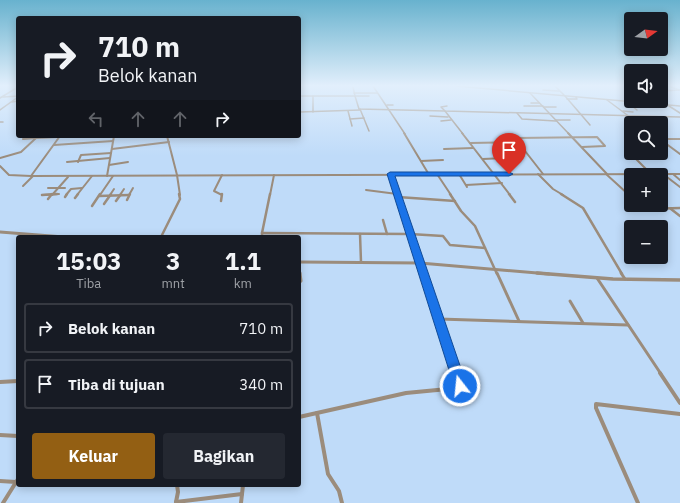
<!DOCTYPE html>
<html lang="id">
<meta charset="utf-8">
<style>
body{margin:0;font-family:"IBM Plex Sans",sans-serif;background:#242831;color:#f1f3f6;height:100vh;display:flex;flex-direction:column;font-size:15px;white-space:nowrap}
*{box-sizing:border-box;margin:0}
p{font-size:13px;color:#9ea1a6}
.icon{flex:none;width:22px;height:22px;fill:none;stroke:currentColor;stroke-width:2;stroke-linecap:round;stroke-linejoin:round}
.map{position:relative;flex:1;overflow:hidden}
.details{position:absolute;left:16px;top:235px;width:285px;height:252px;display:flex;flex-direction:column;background:#171b24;border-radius:4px;box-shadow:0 2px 10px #0003}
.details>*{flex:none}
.guide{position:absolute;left:16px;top:16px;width:285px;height:122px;border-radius:4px;box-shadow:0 2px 10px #0003;background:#171b24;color:#f1f3f6;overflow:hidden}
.needle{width:26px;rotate:75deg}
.tools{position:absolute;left:624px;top:12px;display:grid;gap:8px}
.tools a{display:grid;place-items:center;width:44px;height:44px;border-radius:4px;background:#171b24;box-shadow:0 2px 10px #0003;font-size:20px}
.pin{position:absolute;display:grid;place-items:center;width:34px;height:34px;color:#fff;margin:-41px -17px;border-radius:50% 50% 50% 0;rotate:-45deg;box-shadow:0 0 4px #0007}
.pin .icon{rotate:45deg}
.me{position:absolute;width:44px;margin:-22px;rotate:344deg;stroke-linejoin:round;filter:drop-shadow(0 0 3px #0008)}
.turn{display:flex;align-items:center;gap:14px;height:84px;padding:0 16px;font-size:18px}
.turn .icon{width:52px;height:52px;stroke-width:2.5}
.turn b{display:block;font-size:28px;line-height:34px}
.lanes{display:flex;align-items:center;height:38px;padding:0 16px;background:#0003;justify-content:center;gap:20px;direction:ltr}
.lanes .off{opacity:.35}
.eta{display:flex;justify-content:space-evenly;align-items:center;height:68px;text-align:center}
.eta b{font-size:24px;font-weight:800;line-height:28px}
.primary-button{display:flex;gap:8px;margin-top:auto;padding:8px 16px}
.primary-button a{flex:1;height:46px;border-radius:4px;background:#935f13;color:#fff;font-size:16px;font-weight:800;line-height:46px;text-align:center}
.primary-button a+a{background:#242831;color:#f1f3f6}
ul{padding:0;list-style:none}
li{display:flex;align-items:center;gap:12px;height:50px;margin:0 8px 6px;padding:0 8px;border:2px solid #363941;border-radius:4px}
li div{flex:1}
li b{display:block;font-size:15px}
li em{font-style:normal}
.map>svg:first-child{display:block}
</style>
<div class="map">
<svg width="680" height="503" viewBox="0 0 680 503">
<rect width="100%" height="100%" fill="#bfdbf9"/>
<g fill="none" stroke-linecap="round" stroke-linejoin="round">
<!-- minor-far4 -->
<g stroke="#9b8c7c" stroke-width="1.5">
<path d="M373,86l32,48"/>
<path d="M456,86l224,20"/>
<path d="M555,86l9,9"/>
<path d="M629,86l2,1"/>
<path d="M669,86l10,4"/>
<path d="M353,87l2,9h14"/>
<path d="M543,90l16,1"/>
<path d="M631,90l-2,2 2,4"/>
<path d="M661,91l19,-1"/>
<path d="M354,93h23"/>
<path d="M530,93l39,41"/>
<path d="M299,96h56l4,13 86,2 18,23"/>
<path d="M313,96v16"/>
<path d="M565,96l25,29"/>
<path d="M3,97l15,-1"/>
<path d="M0,98l18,-11"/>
<path d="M567,99h10l-1,-2"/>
<path d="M607,100l31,23"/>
<path d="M12,102l6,-1"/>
<path d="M627,102l10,8"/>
<path d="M531,103h8"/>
<path d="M387,105h6"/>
<path d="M447,106l-6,1 4,4 235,6"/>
<path d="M524,106h19"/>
<path d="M669,106l11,7"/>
<path d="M544,107h12"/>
<path d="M360,109l9,22"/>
<path d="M0,110l18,-13"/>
<path d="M348,111l4,15"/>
<path d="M623,111l10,1"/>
<path d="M299,112l61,-2"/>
<path d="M517,113l5,6 34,2"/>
<path d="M430,116l18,1"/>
<path d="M350,119l14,-1"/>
<path d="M556,120h14"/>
<path d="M441,121l10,-1"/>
<path d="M0,122h3"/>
</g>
<!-- minor-far3 -->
<g stroke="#9b8c7c" stroke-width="2">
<path d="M404,133l24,40"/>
<path d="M462,133l48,62"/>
<path d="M568,133l39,41"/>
<path d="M26,136l-3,3 13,-1"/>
<path d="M60,136l-29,40 649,-2"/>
<path d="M167,136l10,39 3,20"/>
<path d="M661,139h19"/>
<path d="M661,140l19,14"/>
<path d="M518,142l-2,-4 81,-1 8,9 -23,1"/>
<path d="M470,143l48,-1 25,32"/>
<path d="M54,145l59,-4"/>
<path d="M112,149l57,-7"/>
<path d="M444,149l29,-1"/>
<path d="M0,158l21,-6 15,-14 23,-1"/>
<path d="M635,158l15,15"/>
<path d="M483,159l22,-1"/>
<path d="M421,161l22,-1"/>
<path d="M67,162l43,-4"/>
<path d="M78,162l3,-7 30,-2"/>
<path d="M109,165l19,-3"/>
<path d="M0,166l9,9 22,1"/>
<path d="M391,174l7,21"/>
<path d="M437,174l14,21"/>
<path d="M459,174l8,13"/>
<path d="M538,174l15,15 10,6"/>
<path d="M606,174l23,21"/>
<path d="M663,174l17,13"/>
<path d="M673,174l7,6"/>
<path d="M107,176l7,-40"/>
<path d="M466,185l36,-2"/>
<path d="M23,186l10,-10"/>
<path d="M48,188h17"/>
<path d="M366,190l31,4"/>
<path d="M42,195l17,-1"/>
<path d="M52,195l16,-18"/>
<path d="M66,195l5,-6 11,-1"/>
<path d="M77,195l15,-19"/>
<path d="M100,195l13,-19"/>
<path d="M110,195l4,-6"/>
<path d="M120,195l4,-6"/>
<path d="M126,195h3"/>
<path d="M129,195l4,-7"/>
<path d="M222,195l-8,-4 8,-16"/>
<path d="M270,195l4,-20"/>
</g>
<!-- minor-far2 -->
<g stroke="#9b8c7c" stroke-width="2.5">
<path d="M397,194l13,40 33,2 7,9 35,3"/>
<path d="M450,194l11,17 14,15 22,48"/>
<path d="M509,194l6,8"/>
<path d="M561,194l22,14 39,66"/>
<path d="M628,194l3,3"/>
<path d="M42,195l15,-1"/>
<path d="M99,196l30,-1"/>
<path d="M65,197l2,-3"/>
<path d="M398,197l57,4"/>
<path d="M75,198l3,-4"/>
<path d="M48,199l4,-5"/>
<path d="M127,200l3,-6"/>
<path d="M116,201l5,-7"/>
<path d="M221,201l1,-7"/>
<path d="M104,204l7,-10"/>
<path d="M639,205l8,4 33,-1"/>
<path d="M92,206l8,-12"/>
<path d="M671,209l9,7"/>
<path d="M383,220l4,14"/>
<path d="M262,233l8,-39"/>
<path d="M360,234l1,28"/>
<path d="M161,237l19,-38 -1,-5"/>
<path d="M262,237v-4l148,1 13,40"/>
<path d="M299,262l1,12"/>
</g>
<!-- minor-far1 -->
<g stroke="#9b8c7c" stroke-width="3">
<path d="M423,273l33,101"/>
<path d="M497,273l22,48"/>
<path d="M621,273l4,6"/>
<path d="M597,278l64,96"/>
<path d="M299,283l2,-2 -1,-8"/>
<path d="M570,301l13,22"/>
<path d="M439,319l189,6"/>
</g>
<!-- minor -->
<g stroke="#9b8c7c" stroke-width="4">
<path d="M660,373l20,30"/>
<path d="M0,382l18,-1"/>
<path d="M317,413l11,61 11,17 3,12"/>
<path d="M299,417l107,-24 52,-5 2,-3 -4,-12"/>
<path d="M0,435l18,1"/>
<path d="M0,481l16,1"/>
<path d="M176,502l66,-8"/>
<path d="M176,502l2,-10 -1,-7"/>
<path d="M3,503l15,-24"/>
<path d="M241,503l2,-18"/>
<path d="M638,503l-42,-95v-4l84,10"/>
</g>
<!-- tertiary-far1 -->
<g stroke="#9b8c7c" stroke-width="3">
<path d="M0,232l64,5"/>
<path d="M299,262l121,1 129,11"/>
</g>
<!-- tertiary -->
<path stroke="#9b8c7c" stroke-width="3.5" d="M537,273l76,6 67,1"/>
</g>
<!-- sky -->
<linearGradient id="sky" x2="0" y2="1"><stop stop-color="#68b2ce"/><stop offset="0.55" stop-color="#e2effc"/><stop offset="1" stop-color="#e2effc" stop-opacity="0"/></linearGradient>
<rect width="680" height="156" fill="url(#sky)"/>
<!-- route -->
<path fill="#1a73e8" stroke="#114b97" d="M390,172h119l4,2 -4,2h-114l72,210 -2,4 -5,2 -4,-2 -2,-4 -67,-212z"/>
</svg>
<div class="tools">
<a><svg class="needle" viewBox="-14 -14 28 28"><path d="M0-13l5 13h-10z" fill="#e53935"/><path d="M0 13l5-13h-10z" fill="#9ea1a6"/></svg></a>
<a><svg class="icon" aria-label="sound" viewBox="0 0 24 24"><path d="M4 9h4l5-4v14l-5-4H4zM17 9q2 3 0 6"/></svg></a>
<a><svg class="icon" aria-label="search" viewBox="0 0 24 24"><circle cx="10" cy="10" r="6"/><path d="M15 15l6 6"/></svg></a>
<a>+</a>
<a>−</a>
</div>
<div class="pin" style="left:509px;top:174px;background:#d93025"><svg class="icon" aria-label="arrive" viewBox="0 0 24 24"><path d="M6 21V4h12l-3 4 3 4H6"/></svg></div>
<svg class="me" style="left:460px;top:386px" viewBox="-20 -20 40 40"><circle r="17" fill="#1a73e8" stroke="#fff" stroke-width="3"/><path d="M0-11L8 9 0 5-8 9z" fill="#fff"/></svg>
<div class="guide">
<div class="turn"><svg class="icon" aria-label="right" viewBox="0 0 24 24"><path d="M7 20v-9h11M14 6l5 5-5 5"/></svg><div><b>710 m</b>Belok kanan</div></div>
<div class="lanes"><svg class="icon off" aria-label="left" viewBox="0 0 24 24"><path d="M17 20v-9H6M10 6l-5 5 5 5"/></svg><svg class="icon off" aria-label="ahead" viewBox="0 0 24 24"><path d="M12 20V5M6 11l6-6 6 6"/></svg><svg class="icon off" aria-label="ahead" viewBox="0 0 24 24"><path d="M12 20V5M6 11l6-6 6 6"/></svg><svg class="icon" aria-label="right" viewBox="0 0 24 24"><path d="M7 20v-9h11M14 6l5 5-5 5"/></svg></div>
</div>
<section class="details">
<div class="eta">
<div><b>15:03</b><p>Tiba</p></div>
<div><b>3</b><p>mnt</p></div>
<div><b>1.1</b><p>km</p></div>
</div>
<ul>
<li><svg class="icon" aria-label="right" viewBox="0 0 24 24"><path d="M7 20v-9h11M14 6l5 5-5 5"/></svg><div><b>Belok kanan</b></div><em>710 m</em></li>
<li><svg class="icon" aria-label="arrive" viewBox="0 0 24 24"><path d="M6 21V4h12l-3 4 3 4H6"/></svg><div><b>Tiba di tujuan</b></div><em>340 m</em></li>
</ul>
<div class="primary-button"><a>Keluar</a><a>Bagikan</a></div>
</section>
</div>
